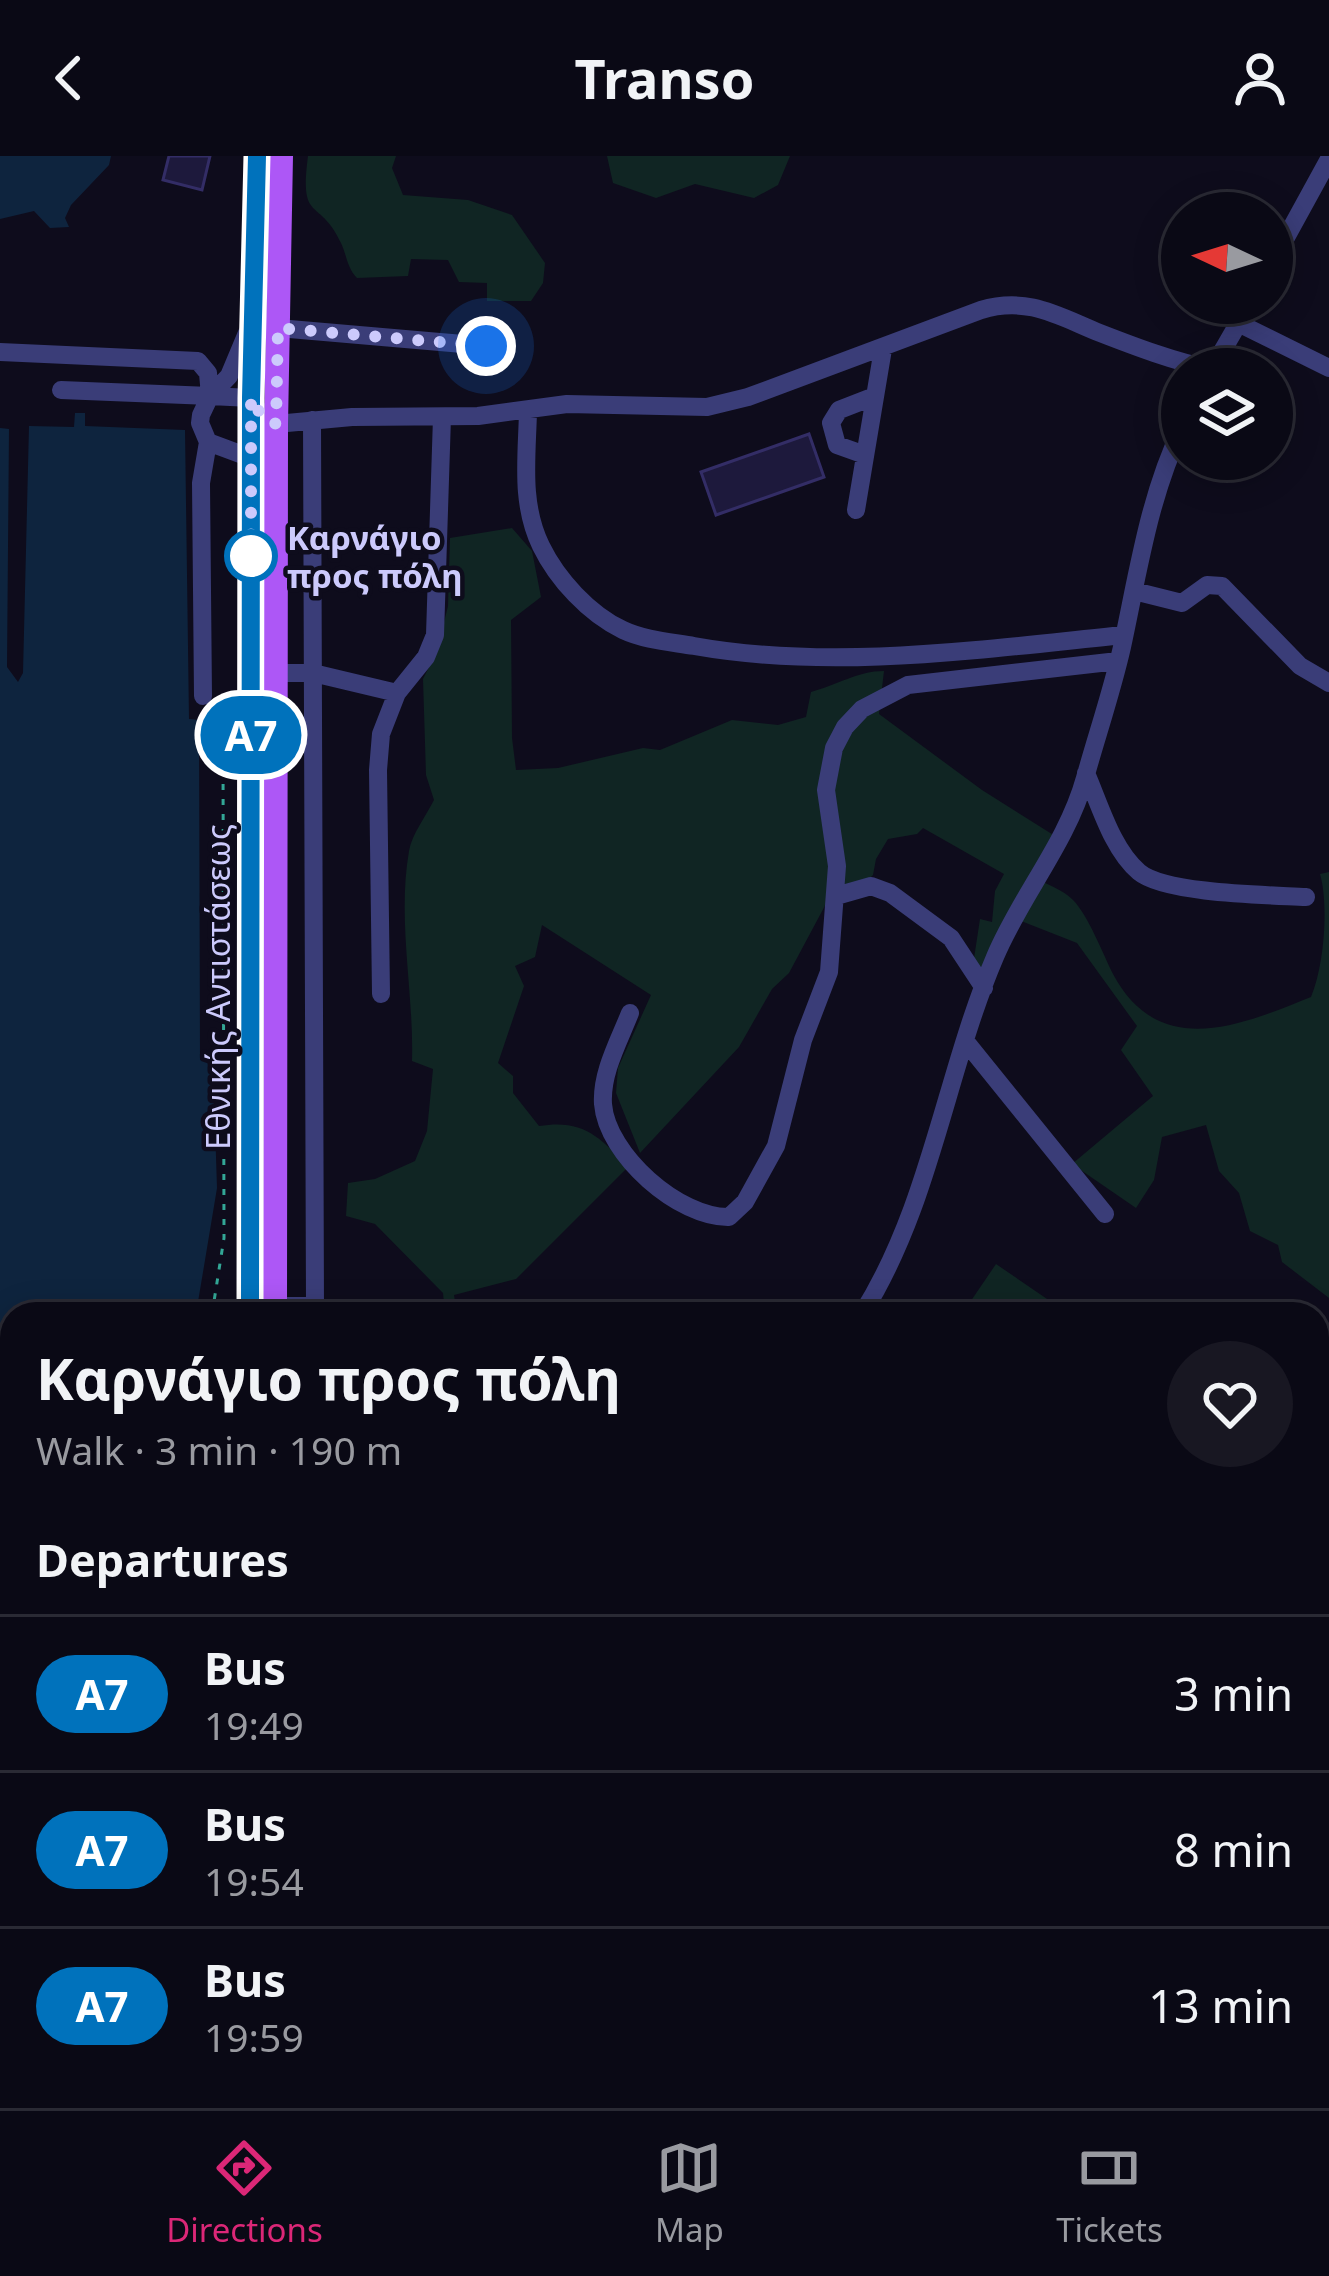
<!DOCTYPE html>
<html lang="en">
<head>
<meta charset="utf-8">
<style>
	body { margin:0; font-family:"Noto Sans",sans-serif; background:#181722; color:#f1f3f6; height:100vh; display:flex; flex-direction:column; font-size:45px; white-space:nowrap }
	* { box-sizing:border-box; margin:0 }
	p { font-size:39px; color:#999aa0 }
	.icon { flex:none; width:66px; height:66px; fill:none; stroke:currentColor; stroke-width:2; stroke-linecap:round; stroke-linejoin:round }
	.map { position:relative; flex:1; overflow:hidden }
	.sheet { position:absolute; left:0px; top:1146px; width:1329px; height:807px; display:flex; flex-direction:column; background:#0a0915; border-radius:36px 36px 0 0; box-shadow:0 6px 30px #0003,0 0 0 3px #2a2a34 }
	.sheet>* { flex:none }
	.badge { padding:0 24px; border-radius:39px; font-size:42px; line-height:78px }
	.needle { width:78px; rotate:274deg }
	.controls { position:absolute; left:1161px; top:36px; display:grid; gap:24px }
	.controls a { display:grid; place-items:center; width:132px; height:132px; border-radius:50%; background:#0a0915; box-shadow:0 6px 30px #0003,0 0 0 3px #2a2a34; font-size:60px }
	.you { position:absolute; width:60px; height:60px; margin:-30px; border:9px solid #fff; border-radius:50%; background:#1a73e8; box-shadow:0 0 0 18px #1a73e833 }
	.map>.badge { position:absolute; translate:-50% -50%; box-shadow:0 0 0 6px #fff }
	h2 { padding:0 36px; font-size:45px; line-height:108px }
	.round { display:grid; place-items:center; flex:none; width:126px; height:126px; border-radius:63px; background:#181722 }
	.headline { display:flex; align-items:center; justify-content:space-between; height:204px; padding:0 36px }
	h1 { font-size:57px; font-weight:700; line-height:90px }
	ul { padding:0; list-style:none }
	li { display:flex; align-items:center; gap:36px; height:156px; padding:0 36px; border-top:3px solid #2a2a34 }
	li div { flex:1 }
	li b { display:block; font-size:45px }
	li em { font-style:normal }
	li .badge { min-width:132px; font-weight:700; text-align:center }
	header { display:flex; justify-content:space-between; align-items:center; height:156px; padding:0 36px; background:#0a0915; font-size:54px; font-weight:700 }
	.dock { display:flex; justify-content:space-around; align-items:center; height:168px; border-top:3px solid #2a2a34; background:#0a0915; font-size:33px; color:#999aa0 }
	.dock a { display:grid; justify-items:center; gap:6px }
	.dock .selected { color:#db2777 }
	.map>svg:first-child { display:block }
</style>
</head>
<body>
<header><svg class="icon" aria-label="back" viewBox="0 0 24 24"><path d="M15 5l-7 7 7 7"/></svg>Transo<svg class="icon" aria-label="person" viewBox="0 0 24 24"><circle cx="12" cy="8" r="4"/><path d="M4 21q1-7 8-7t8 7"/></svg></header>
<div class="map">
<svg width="1329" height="1952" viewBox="0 0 1329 1952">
	<rect width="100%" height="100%" fill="#0e0c1c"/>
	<!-- green -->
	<path fill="#102523" d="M308,0H396L392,12L403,39L468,44L512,59L545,107L543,127L531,145H487V127L459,126L448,104L411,103L408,120L357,122C347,112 347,100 341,87C319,40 299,69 308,0Z
		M607,0H790L778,29L754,42L695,28L656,42L613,27Z
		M512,372L532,395L541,441L511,464L512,582L516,614L558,612L643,592L660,594L732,564L778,569L806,561L811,536C837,529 858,515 884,515L879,558L982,634L1055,680L1032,721C1044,727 1064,734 1073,744C1088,759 1103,798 1113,818C1159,904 1239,870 1311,841C1324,811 1329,749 1320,718L1329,716V1142L1282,1106L1278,1089L1250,1075L1239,1037L1219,1015L1206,969L1162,981L1154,1024L1136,1052L1072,1008L1153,940L1121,894L1137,870L1077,787L1011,761L981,820L973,809L980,763L992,766L995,735L1004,718L923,672L917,678L888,683L876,703L873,719L849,742L828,744L789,817L772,833L739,891L640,997L616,937L618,912L651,839L542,769L535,801L515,810L524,830L498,907L513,920V937L539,970C583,963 599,980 628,1011L516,1123L454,1139L457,1158H445L443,1137L375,1068L346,1060L348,1027L375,1023L415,1005L427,975L433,913L412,905C414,835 397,765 409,695C412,678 426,660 434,644L426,619L423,523L437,495L448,450L450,382Z
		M996,1108L1069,1158H962Z"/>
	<!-- water -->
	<path fill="#0e243e" d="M0,0H111L109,9L71,49L65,62L69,71L50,72L34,55L0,63Z
		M75,257H85V270L185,274L189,563L199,564L200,904L213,906L217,1032L196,1158H12V1534L0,1551V272L9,273L7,511L18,526L23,517L29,270L74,271Z"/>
	<!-- building -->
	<path fill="#1d193c" stroke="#332d66" stroke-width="3" d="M169,0H210L202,34L163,24Z
		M809,278L824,321L716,359L701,316Z"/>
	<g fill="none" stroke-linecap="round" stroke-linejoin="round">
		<!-- path -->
		<path stroke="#33a796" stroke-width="3" stroke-dasharray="6 9" stroke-linecap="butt" d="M212,1158L224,1082L223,592L217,554
			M11,1572L12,1571"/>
		<!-- minor -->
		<path stroke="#3a3d78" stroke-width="18" d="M1272,107L1329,3
			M1238,167L1329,212
			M278,172L486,190
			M0,196L198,205L208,217L210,240L251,242L261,259L276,268L352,261L478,260L567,248L707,251L748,241L981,154C1028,140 1058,160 1100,177C1136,191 1173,205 1211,213
			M1212,213L1250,147
			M61,234L210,240
			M528,255C527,301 520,347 541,390C557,423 589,458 623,474C644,484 671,486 694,490C834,515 983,493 1124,479
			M208,286L251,302
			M865,299L837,289L831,267L839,254L875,240
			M856,354L883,193
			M1134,435L1182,447L1207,429L1222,430L1300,510L1329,527
			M275,517H313L397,537
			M203,540L201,327L208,286L200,267L201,259L210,240L229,220L247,177
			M1086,617C1100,649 1112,693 1139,716C1165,738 1270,739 1306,741
			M836,740L871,730L890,737L951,782L984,832
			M381,838L378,614L381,578L397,537L426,501L435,479L442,261
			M630,857C619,885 601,917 603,948C607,999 679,1062 729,1061L745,1046L776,990L803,884L829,816L837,710L826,634L834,592L845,571L862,553L908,529L1118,505
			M966,886L1105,1058
			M275,1150H315L312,264
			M862,1158C931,1048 945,918 995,801C1021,739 1067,687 1085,622C1097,579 1112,535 1122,491C1138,417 1149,340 1182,272
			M1326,1621L1329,1623
			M0,1629L12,1610
			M1046,1941L1067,1945
			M466,1952L470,1941
			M709,1952L714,1941"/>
		<!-- major -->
		<path stroke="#ad57f6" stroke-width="24" d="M250,1158L251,242L257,0
			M275,1158L276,268L281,0
			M255,1941V1952
			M275,1941L276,1952"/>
	</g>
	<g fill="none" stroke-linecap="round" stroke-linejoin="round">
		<!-- line casing -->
		<g stroke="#fff" stroke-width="27">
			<path id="line" d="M250,1158L251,242L257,0"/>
		</g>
		<!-- line -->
		<use href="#line" stroke="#0072bc" stroke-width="18"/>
		<!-- walk -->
		<path stroke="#cccafc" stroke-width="12" stroke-dasharray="0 21.6" d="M251,400V242L261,259L276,268L278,172L486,190"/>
	</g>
	<!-- markers -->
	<circle fill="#fff" stroke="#0072bc" stroke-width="6" cx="251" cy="400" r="24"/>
	<g text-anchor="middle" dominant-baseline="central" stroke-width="9" stroke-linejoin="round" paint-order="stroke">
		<!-- stop labels -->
		<g font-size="33" font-weight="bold" fill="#cccafc" stroke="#0e0c1c" text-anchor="start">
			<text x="287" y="381">Καρνάγιο<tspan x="287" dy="38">προς πόλη</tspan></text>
		</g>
		<!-- street labels -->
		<g font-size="33" fill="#cccafc" stroke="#0e0c1c">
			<text transform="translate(217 831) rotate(-90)">Εθνικής Αντιστάσεως</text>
		</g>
	</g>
</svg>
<div class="controls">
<a><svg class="needle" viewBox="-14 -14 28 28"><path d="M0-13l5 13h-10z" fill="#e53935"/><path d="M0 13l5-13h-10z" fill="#999aa0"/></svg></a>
<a><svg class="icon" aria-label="layers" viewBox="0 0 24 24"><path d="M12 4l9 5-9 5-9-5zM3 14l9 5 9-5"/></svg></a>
</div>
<div class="you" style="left:486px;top:190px"></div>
<b class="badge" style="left:251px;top:579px;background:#0072bc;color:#fff">A7</b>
<section class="sheet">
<div class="headline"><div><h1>Καρνάγιο προς πόλη</h1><p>Walk · 3 min · 190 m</p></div><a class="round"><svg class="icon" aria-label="heart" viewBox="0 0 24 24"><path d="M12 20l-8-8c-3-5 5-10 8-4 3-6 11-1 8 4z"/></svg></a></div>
<h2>Departures</h2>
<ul>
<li><span class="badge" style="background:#0072bc;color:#fff">A7</span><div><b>Bus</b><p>19:49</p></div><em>3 min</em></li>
<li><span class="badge" style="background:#0072bc;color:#fff">A7</span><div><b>Bus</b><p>19:54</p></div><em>8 min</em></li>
<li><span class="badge" style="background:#0072bc;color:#fff">A7</span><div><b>Bus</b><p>19:59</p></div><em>13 min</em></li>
</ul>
</section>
</div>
<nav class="dock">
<a class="selected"><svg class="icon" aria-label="directions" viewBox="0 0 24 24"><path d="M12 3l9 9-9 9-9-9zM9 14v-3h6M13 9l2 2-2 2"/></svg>Directions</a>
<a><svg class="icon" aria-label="map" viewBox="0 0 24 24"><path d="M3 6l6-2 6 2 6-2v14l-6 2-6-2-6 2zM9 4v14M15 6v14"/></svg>Map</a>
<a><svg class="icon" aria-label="tickets" viewBox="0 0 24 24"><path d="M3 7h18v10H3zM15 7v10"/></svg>Tickets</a>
</nav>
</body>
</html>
